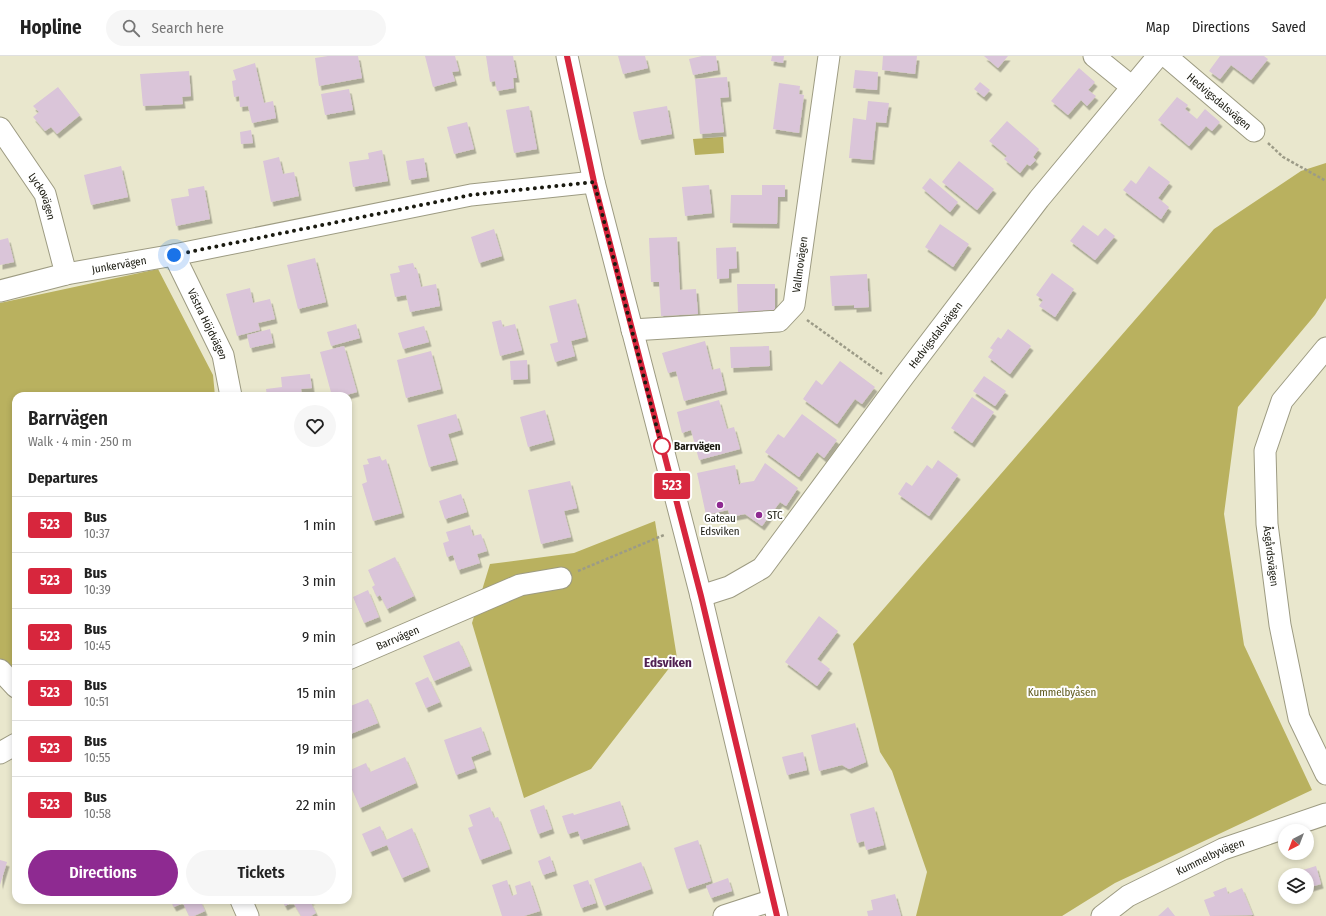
<!DOCTYPE html>
<html lang="en">
<head>
<meta charset="utf-8">
<style>
	body { margin:0; font-family:"Fira Sans Condensed",sans-serif; background:#f6f6f6; color:#222; height:100vh; display:flex; flex-direction:column; font-size:15px; white-space:nowrap }
	* { box-sizing:border-box; margin:0 }
	p { font-size:13px; color:#767676 }
	.icon { flex:none; width:22px; height:22px; fill:none; stroke:currentColor; stroke-width:2; stroke-linecap:round; stroke-linejoin:round }
	.map { position:relative; flex:1; overflow:hidden }
	.sheet { position:absolute; left:12px; top:336px; width:340px; height:512px; display:flex; flex-direction:column; background:#fff; border-radius:12px; box-shadow:0 2px 6px #0003 }
	.sheet>* { flex:none }
	.badge { padding:0 8px; border-radius:3px; font-size:14px; line-height:26px }
	.needle { width:26px; rotate:222deg }
	.tools { position:absolute; left:1278px; top:768px; display:grid; gap:8px }
	.tools a { display:grid; place-items:center; width:36px; height:36px; border-radius:50%; background:#fff; box-shadow:0 2px 6px #0003; font-size:20px }
	.you { position:absolute; width:20px; height:20px; margin:-10px; border:3px solid #fff; border-radius:50%; background:#1a73e8; box-shadow:0 0 0 6px #1a73e833 }
	.map>.badge { position:absolute; translate:-50% -50%; box-shadow:0 0 0 2px #fff }
	h2 { padding:0 16px; font-size:15px; line-height:36px }
	.round { display:grid; place-items:center; flex:none; width:42px; height:42px; border-radius:21px; background:#f6f6f6 }
	.summary { display:flex; align-items:center; justify-content:space-between; height:68px; padding:0 16px }
	h1 { font-size:19px; font-weight:600; line-height:30px }
	.cta { display:flex; gap:8px; margin-top:auto; padding:8px 16px }
	.cta a { flex:1; height:46px; border-radius:24px; background:#8e2a91; color:#fff; font-size:16px; font-weight:600; line-height:46px; text-align:center }
	.cta a+a { background:#f6f6f6; color:#222 }
	ul { padding:0; list-style:none }
	li { display:flex; align-items:center; gap:12px; height:56px; padding:0 16px; border-top:1px solid #e0e0e0 }
	li div { flex:1 }
	li b { display:block; font-size:15px }
	li em { font-style:normal }
	li .badge { min-width:44px; font-weight:700; text-align:center }
	header { display:flex; align-items:center; gap:24px; box-sizing:border-box; height:56px; padding:0 20px; background:#fff; border-bottom:1px solid #e0e0e0 }
	header strong { font-size:19px }
	nav { display:flex; gap:22px; margin-inline-start:auto; font-size:14px }
	.search { width:280px; height:36px; background:#f6f6f6; display:flex; align-items:center; gap:10px; box-sizing:border-box; padding:0 14px; border-radius:22px; color:#767676; font-size:15px }
	.map>svg:first-child { display:block }
</style>
</head>
<body>
<header>
<strong>Hopline</strong>
<div class="search"><svg class="icon" aria-label="search" viewBox="0 0 24 24"><circle cx="10" cy="10" r="6"/><path d="M15 15l6 6"/></svg>Search here</div>
<nav><a>Map</a><a>Directions</a><a>Saved</a></nav>
</header>
<div class="map">
<svg width="1326" height="860" viewBox="0 0 1326 860">
	<defs>
		<filter id="shadow"><feDropShadow dx="2.5" dy="4.5" stdDeviation="0" flood-color="#0004"/></filter>
	</defs>
	<rect width="100%" height="100%" fill="#e9e7cd"/>
	<!-- forest -->
	<path fill="#b9b15f" d="M1326,107V242L1315,259L1238,351L1224,458L1244,589L1312,734L1115,827L1062,860H916L927,816L892,715L880,696L853,588L1214,173L1301,115Z
		M158,213L213,319L215,340H16V619L0,604V247Z
		M655,465L677,602L591,713L524,742L472,567L490,508L574,497Z"/>
	<!-- water -->
	<path fill="#b8b05e" d="M723,81L724,97L695,99L693,83Z"/>
	<!-- building -->
	<path fill="#dac5d9" filter="url(#shadow)" d="M328,0H358L362,22L319,30L315,2Z
		M425,0H455L459,15L452,16L455,25L433,31Z
		M486,0H513L517,22H513L514,32L497,35L495,25L490,26Z
		M618,0H645L648,12L623,18Z
		M702,0H716L718,14L693,19L689,3Z
		M772,0H784L783,7L771,5Z
		M883,0H917L915,18L882,14Z
		M984,0H1008L998,12Z
		M1220,0H1264L1268,3L1251,24L1231,9L1220,23L1209,15Z
		M255,7L264,47L273,45L276,62L252,67L248,50L240,51L239,40L234,41L232,25L236,24L233,14Z
		M1079,12L1095,26L1088,34L1096,40L1087,50L1081,44L1068,59L1051,45Z
		M855,14L878,16L877,34L853,32Z
		M189,15L191,40L182,41L183,48L143,50L140,18Z
		M727,21L729,41L720,42L724,76L700,78L695,23Z
		M980,26L990,34L984,41L974,33Z
		M779,27L800,30L799,38L804,39L799,77L773,73Z
		M58,31L80,59L57,78L51,71L45,75L33,61L39,56L33,50Z
		M349,33L353,54L325,59L321,38Z
		M1177,41L1188,49L1185,53L1197,63L1205,53L1220,66L1212,75L1206,70L1189,90L1158,64Z
		M868,45L889,47L886,67L876,66L872,104L849,102L853,62L866,64Z
		M529,50L537,93L514,97L506,54Z
		M667,50L672,78L639,84L633,56Z
		M1007,65L1039,93L1033,101L1036,104L1030,110L1027,108L1020,117L1004,103L1007,100L989,85Z
		M467,66L474,93L454,98L447,71Z
		M251,74L253,87L241,88L240,76Z
		M382,94L388,125L353,131L349,106L369,103L368,97Z
		M279,101L283,118L294,116L299,140L271,146L263,105Z
		M424,102L427,121L409,124L406,105Z
		M959,105L994,133L977,154L942,126Z
		M121,110L128,141L91,149L84,119Z
		M1149,110L1170,126L1158,142L1169,151L1161,163L1123,134L1131,124L1136,128Z
		M930,122L958,146L950,156L922,132Z
		M709,129L712,157L685,160L682,131Z
		M762,129H785V141H778L777,168L730,167L731,139H762Z
		M204,130L210,163L176,170L171,143L189,140L188,133Z
		M940,168L969,188L953,211L925,191Z
		M1083,169L1098,180L1105,172L1115,180L1095,204L1070,185Z
		M494,173L502,200L479,207L471,181Z
		M677,181L680,234L696,233L698,258L661,260L659,226H651L649,182Z
		M8,182L14,206L0,209V184Z
		M736,191L737,212L729,213V222L717,223L716,192Z
		M315,202L326,246L298,253L287,209Z
		M413,207L415,213H417L421,231L436,228L440,250L410,256L406,239L395,241L390,218L400,216L398,210Z
		M1052,217L1074,233L1055,261L1039,250L1043,244L1036,239Z
		M867,218L869,251L854,252V249L832,250L830,220Z
		M737,228H775V255L738,256Z
		M250,232L253,247L270,243L275,263L258,267L260,274L237,280L226,238Z
		M576,243L586,281L571,285L575,300L555,306L550,288L558,286L549,250Z
		M501,264L503,271L515,268L522,294L500,300L492,266Z
		M356,268L360,282L331,290L327,276Z
		M424,270L429,286L403,293L398,277Z
		M270,273L273,287L250,292L247,279Z
		M1008,273L1031,290L1010,318L988,301L993,294L990,292L998,281L1001,283Z
		M705,285L712,314L720,312L725,334L684,345L676,315L668,317L662,297Z
		M344,290L357,336L343,340H332L320,296Z
		M769,290L770,310L731,312L730,291Z
		M431,295L441,333L406,342L397,304Z
		M527,304L528,323L511,324L510,305Z
		M840,305L875,331L862,348L855,343L837,368L803,343L816,324L822,329Z
		M310,318L312,332L301,333L302,340H267L266,333L282,331L281,321Z
		M984,320L1006,335L995,350L973,335Z
		M972,341L994,356L972,387L951,372Z
		M719,344L727,373L734,371L740,393L699,404L691,374L682,377L677,356Z
		M545,354L553,384L528,391L520,361Z
		M456,358L461,374L448,378L456,404L429,411L417,369Z
		M802,358L837,384L824,402L817,396L799,421L765,396L778,378L784,382Z
		M380,400L382,405L386,403L402,457L373,465L362,428L367,426L363,409L369,408L367,403Z
		M938,404L958,419L929,460L898,438L906,426L912,430L927,409L932,413Z
		M765,407L798,432L786,450L780,446L762,470L745,458L730,461L728,454L706,459L697,417L735,409L739,429L741,427L754,425Z
		M570,425L577,452L564,455L571,481L541,488L528,434Z
		M461,438L467,456L445,463L439,445Z
		M470,469L473,480L481,478L487,495L477,498L480,507L458,514L453,499L447,501L443,487L449,485L446,476Z
		M395,501L414,540L387,553L380,539L377,541L372,531L375,529L368,514Z
		M368,534L379,561L364,567L353,541Z
		M819,560L838,575L817,603L830,613L817,630L785,606Z
		M459,585L470,610L434,625L423,600Z
		M428,621L440,646L426,652L415,627Z
		M368,643L378,667L348,679V651Z
		M855,667L866,706L849,713L842,709L819,715L811,679Z
		M481,671L489,694L471,701L475,712L456,719L444,684Z
		M803,696L807,714L787,719L782,701Z
		M405,701L416,727L360,752L348,724V715L366,707L370,716Z
		M620,745L628,769L581,784L578,775L568,778L562,760L573,757L574,759Z
		M544,749L552,773L538,778L530,754Z
		M490,751L494,762L498,761L510,793L480,804L468,772L473,770L469,759Z
		M874,751L884,789L866,794L864,785L857,787L850,758Z
		M380,770L386,784L412,772L428,811L402,822L387,789L370,796L362,778Z
		M698,784L711,825L687,833L674,792Z
		M550,800L555,815L543,819L538,805Z
		M0,804L7,806L0,829Z
		M641,806L651,833L604,850L594,823Z
		M1316,810L1321,828L1307,832V819H1294L1293,817Z
		M728,822L732,835L711,842L706,830Z
		M507,824L512,840L517,838L515,830L530,825L540,855L524,860H502L492,829Z
		M588,824L596,847L581,852L573,829Z
		M1226,831L1228,838L1242,832L1253,859L1210,860L1204,844L1215,840L1213,836Z
		M895,838L901,860H868L867,855L873,854L871,844Z
		M170,844H200L205,855L194,860H189L183,847L174,851Z
		M282,844H313L310,845L316,857L311,860H301L293,846L285,850Z
		M1168,851L1175,860H1158Z"/>
	<g fill="none" stroke-linecap="round" stroke-linejoin="round">
		<!-- minor casing -->
		<g stroke="#9d9b82" stroke-width="23">
			<g id="minor">
				<path d="M567,0L594,126L701,540L777,860"/>
				<path d="M1094,0L1132,31"/>
				<path id="s1" d="M1166,0L1254,75"/>
				<path id="s2" d="M0,72L45,138L66,218"/>
				<path id="s3" d="M174,199L223,299L231,340"/>
				<path id="s4" d="M0,235L66,218L174,199L471,139L594,126"/>
				<path id="s5" d="M632,274L779,265L794,249L829,0"/>
				<path id="s6" d="M1326,292L1282,345L1265,395L1267,468L1280,569L1299,662L1326,718"/>
				<path id="s7" d="M701,540L729,531L762,512L904,320L1039,143L1158,0"/>
				<path id="s8" d="M348,603L520,529L561,522"/>
				<path d="M0,614L16,631"/>
				<path d="M0,697L16,688"/>
				<path d="M241,844L248,860"/>
				<path d="M724,860L773,844"/>
				<path id="s9" d="M1102,860L1128,840L1223,793L1326,758"/>
			</g>
		</g>
		<!-- path -->
		<path stroke="#9c9b87" stroke-width="2.5" stroke-dasharray="3 2" stroke-linecap="butt" d="M1268,87L1283,101L1326,125
			M807,264L882,318
			M578,515L664,479"/>
		<!-- minor -->
		<use href="#minor" stroke="#fff" stroke-width="21"/>
	</g>
	<g fill="none" stroke-linecap="round" stroke-linejoin="round">
		<!-- line casing -->
		<g stroke="#fff" stroke-width="9">
			<path id="line" d="M567,0L594,126L701,540L777,860"/>
		</g>
		<!-- line -->
		<use href="#line" stroke="#d7263d" stroke-width="6"/>
		<!-- walk -->
		<path stroke="#1a1a10" stroke-width="4" stroke-dasharray="0 7.2" d="M174,199L471,139L594,126L662,392V390"/>
	</g>
	<!-- markers -->
	<circle fill="#fff" stroke="#d7263d" stroke-width="2" cx="662" cy="390" r="8"/>
	<g fill="#8e2a91" stroke="#fff" stroke-width="1.5">
		<circle cx="720" cy="449" r="4"/>
		<circle cx="759" cy="459" r="4"/>
	</g>
	<g text-anchor="middle" dominant-baseline="central" stroke-width="4" stroke-linejoin="round" paint-order="stroke">
		<!-- street labels -->
		<g font-size="11" fill="#1a1a10" stroke="#fff">
			<text stroke="none"><textPath href="#s1" startOffset="70">Hedvigsdalsvägen</textPath></text>
			<text stroke="none"><textPath href="#s2" startOffset="81">Lyckovägen</textPath></text>
			<text stroke="none"><textPath href="#s4" startOffset="122">Junkervägen</textPath></text>
			<text stroke="none"><textPath href="#s5" startOffset="210">Vallmovägen</textPath></text>
			<text stroke="none"><textPath href="#s3" startOffset="77">Västra Höjdvägen</textPath></text>
			<text stroke="none"><textPath href="#s7" startOffset="358">Hedvigsdalsvägen</textPath></text>
			<text stroke="none"><textPath href="#s6" startOffset="227">Åsgårdsvägen</textPath></text>
			<text stroke="none"><textPath href="#s8" startOffset="54">Barrvägen</textPath></text>
			<text stroke="none"><textPath href="#s9" startOffset="124">Kummelbyvägen</textPath></text>
		</g>
		<!-- stop labels -->
		<g font-size="11" font-weight="bold" fill="#1a1a10" stroke="#fff" text-anchor="start">
			<text x="674" y="390">Barrvägen</text>
		</g>
		<!-- poi labels -->
		<g font-size="11" fill="#1a1a10" stroke="#fff" text-anchor="start">
			<text x="767" y="459">STC</text>
			<text x="720" y="462" text-anchor="middle">Gateau<tspan x="720" dy="13">Edsviken</tspan></text>
		</g>
		<!-- park labels -->
		<g font-size="11" fill="#5e581b" stroke="#fff">
			<text x="1062" y="636">Kummelbyåsen</text>
		</g>
		<!-- quarter labels -->
		<g font-size="13" font-weight="bold" fill="#512152" stroke="#fff">
			<text x="668" y="606">Edsviken</text>
		</g>
	</g>
</svg>
<div class="tools">
<a><svg class="needle" viewBox="-14 -14 28 28"><path d="M0-13l5 13h-10z" fill="#e53935"/><path d="M0 13l5-13h-10z" fill="#767676"/></svg></a>
<a><svg class="icon" aria-label="layers" viewBox="0 0 24 24"><path d="M12 4l9 5-9 5-9-5zM3 14l9 5 9-5"/></svg></a>
</div>
<div class="you" style="left:174px;top:199px"></div>
<b class="badge" style="left:672px;top:430px;background:#d7263d;color:#fff">523</b>
<section class="sheet">
<div class="summary"><div><h1>Barrvägen</h1><p>Walk · 4 min · 250 m</p></div><a class="round"><svg class="icon" aria-label="heart" viewBox="0 0 24 24"><path d="M12 20l-8-8c-3-5 5-10 8-4 3-6 11-1 8 4z"/></svg></a></div>
<h2>Departures</h2>
<ul>
<li><span class="badge" style="background:#d7263d;color:#fff">523</span><div><b>Bus</b><p>10:37</p></div><em>1 min</em></li>
<li><span class="badge" style="background:#d7263d;color:#fff">523</span><div><b>Bus</b><p>10:39</p></div><em>3 min</em></li>
<li><span class="badge" style="background:#d7263d;color:#fff">523</span><div><b>Bus</b><p>10:45</p></div><em>9 min</em></li>
<li><span class="badge" style="background:#d7263d;color:#fff">523</span><div><b>Bus</b><p>10:51</p></div><em>15 min</em></li>
<li><span class="badge" style="background:#d7263d;color:#fff">523</span><div><b>Bus</b><p>10:55</p></div><em>19 min</em></li>
<li><span class="badge" style="background:#d7263d;color:#fff">523</span><div><b>Bus</b><p>10:58</p></div><em>22 min</em></li>
</ul>
<div class="cta"><a>Directions</a><a>Tickets</a></div>
</section>
</div>
</body>
</html>
